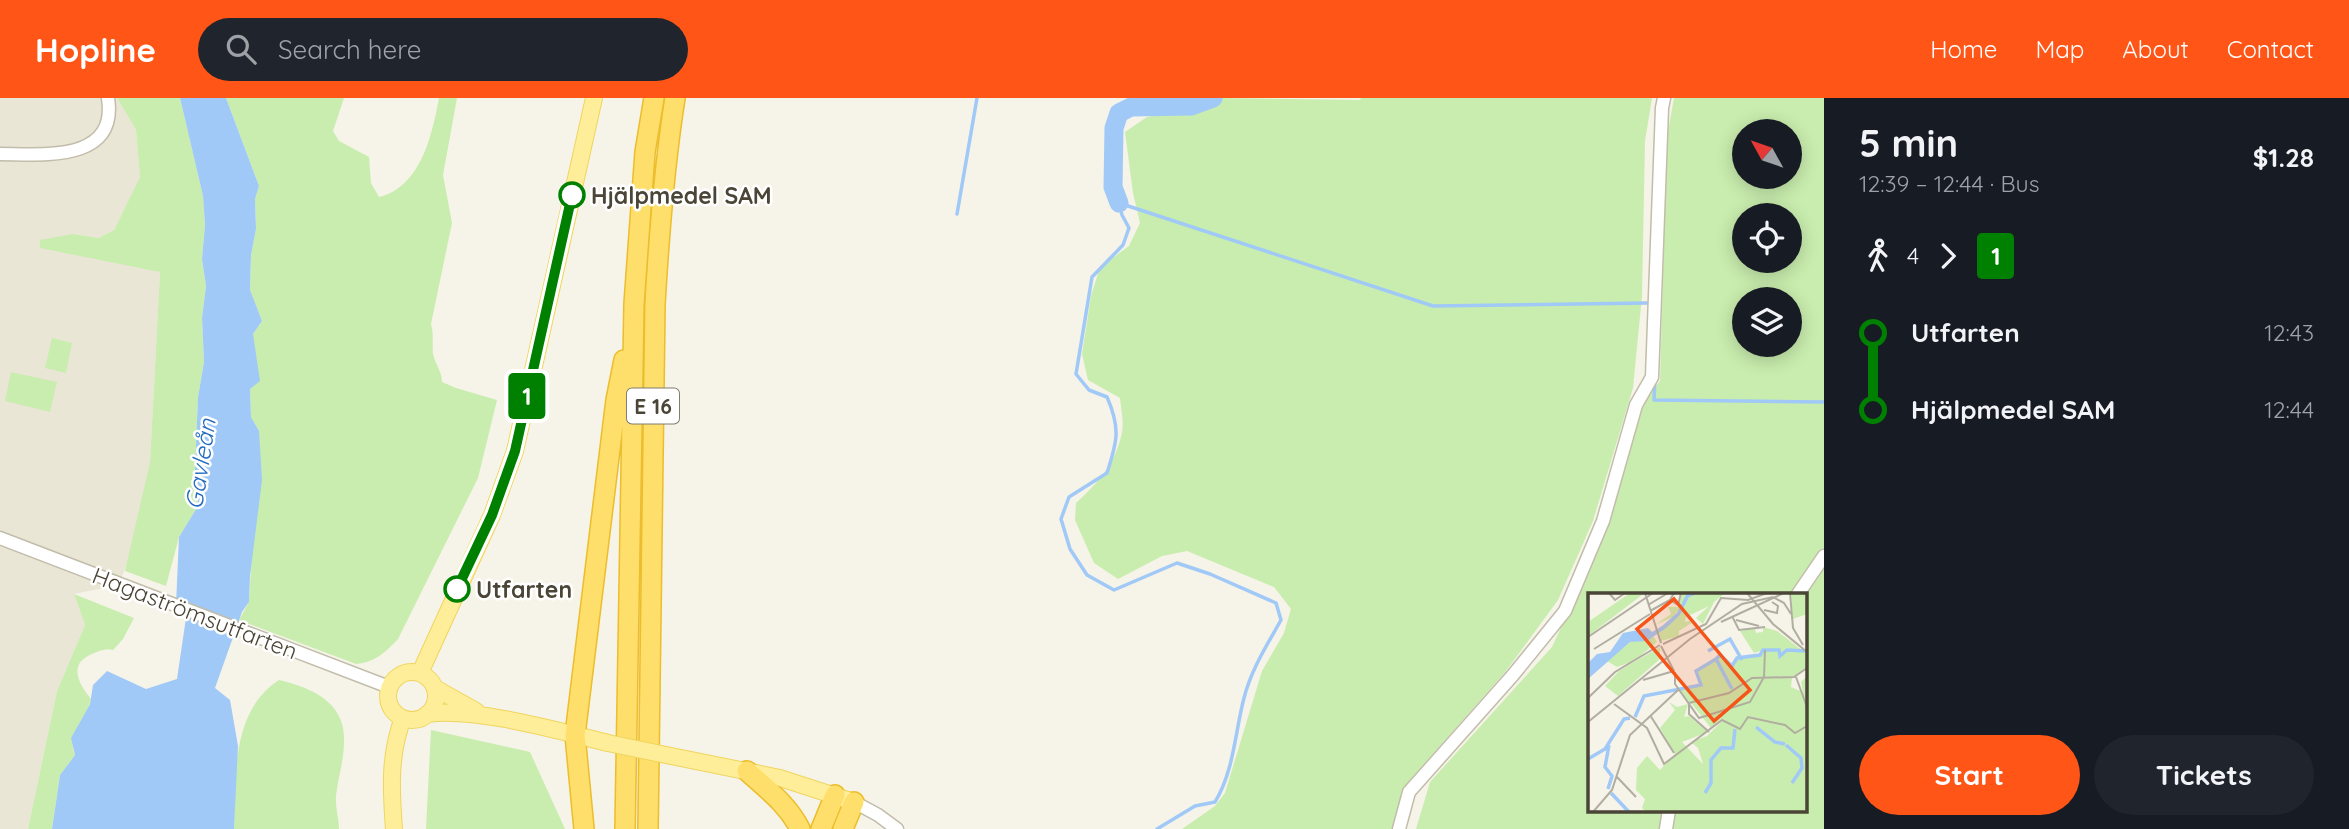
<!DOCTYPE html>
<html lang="en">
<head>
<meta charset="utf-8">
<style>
	body { margin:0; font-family:Quicksand,sans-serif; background:#20242c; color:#f1f3f6; height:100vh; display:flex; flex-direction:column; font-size:26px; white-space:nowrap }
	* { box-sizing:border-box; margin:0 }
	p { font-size:23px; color:#9ea1a6 }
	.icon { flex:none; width:38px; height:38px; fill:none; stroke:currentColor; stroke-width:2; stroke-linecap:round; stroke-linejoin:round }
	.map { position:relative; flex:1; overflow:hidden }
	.side { display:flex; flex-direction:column; background:#171b24; width:525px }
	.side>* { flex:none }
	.badge { padding:0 14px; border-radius:5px; font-size:24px; line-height:46px }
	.needle { width:46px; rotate:310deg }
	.buttons { position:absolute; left:1732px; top:21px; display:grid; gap:14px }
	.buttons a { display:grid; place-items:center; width:70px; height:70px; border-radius:50%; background:#171b24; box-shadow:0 4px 18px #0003; font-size:35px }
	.map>.badge { position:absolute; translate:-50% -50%; box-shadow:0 0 0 4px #fff }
	.legs { display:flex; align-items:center; gap:10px; height:77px; padding:0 35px; font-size:23px }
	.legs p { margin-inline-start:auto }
	.head { display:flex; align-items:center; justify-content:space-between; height:119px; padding:0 35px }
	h1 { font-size:38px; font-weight:700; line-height:52px }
	.cta { display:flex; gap:14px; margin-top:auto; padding:14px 35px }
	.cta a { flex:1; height:80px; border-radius:42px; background:#ff5517; color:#fff; font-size:28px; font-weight:700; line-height:80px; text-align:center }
	.cta a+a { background:#20242c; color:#f1f3f6 }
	ul { padding:0 35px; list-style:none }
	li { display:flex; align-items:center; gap:24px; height:77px; font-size:26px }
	li i { display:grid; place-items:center; width:10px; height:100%; margin:0 9px; background:currentColor }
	li i::after { content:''; width:18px; height:18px; margin:-9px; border:5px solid; border-radius:50%; background:#171b24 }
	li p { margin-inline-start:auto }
	li:first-child i { background:linear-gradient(#0000 50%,currentColor 0) }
	li:last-child i { background:linear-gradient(currentColor 50%,#0000 0) }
	header { display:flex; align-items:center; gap:42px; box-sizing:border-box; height:98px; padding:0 35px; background:#ff5517; color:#fff }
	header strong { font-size:33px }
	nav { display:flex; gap:38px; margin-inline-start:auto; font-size:24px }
	.search { width:490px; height:63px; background:#20242c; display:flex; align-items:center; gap:18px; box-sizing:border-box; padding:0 24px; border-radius:38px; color:#9ea1a6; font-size:26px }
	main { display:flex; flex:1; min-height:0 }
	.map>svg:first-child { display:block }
</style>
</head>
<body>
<header>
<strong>Hopline</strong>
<div class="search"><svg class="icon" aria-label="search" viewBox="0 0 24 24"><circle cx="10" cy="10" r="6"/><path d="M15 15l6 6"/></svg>Search here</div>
<nav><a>Home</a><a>Map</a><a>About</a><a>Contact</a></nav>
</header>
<main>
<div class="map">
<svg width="1824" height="731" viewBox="0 0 1824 731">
	<rect width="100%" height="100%" fill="#f6f3e9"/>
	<!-- residential -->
	<path fill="#eae6d6" d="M0,0H117L136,32L140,79L114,132L99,140L73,136L160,174L150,364L129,462L118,487L74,496L85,527L57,593L28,731H0Z"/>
	<!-- green -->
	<path fill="#c9edae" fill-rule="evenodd" d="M117,0H180L203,98L205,127L202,161L206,188L202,220L204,264L198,299L195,372L198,408L179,439L166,488L125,473L150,364L160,174L40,150V142L73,136L99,140L114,132L140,79L136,32Z
		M226,0H344L333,33L339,43L369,59L371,85L379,99C421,89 432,37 439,0H457L443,77L452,125L431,226C434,236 432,246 433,256C435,266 442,273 442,284L456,290L497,302L478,380L398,541C385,555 375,564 356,566L239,522L249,504L259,333L251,319L250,291L253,236L262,223L250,193L251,157L256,131L255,101L259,88Z
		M1220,0L1360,2L1361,0H1652L1645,43L1642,198L1633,290L1593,423L1558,502L1506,573L1409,683L1392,731H1182L1215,708L1225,695L1262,573L1284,535L1291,511L1274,489L1187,453L1162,458L1118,481L1094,465L1075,422L1076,405C1098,385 1116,365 1122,334C1124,324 1121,311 1120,300L1088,282L1082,256L1091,198L1100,169L1129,148L1140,125L1133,95L1125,34L1147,19L1186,12Z
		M1674,0H1824V731H1416L1430,684L1552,549L1569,512L1642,306L1660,283L1667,39ZM1745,33H1790V79H1745ZM1745,117H1790V163H1745ZM1745,201H1790V247H1745ZM1590,496H1805V712H1590Z
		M52,240L72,245L66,275L45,270Z
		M11,274L57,284L50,314L5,303Z
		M74,496L134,520L123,541L113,552C105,550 99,553 92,556C68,566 78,585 91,601C86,621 66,635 75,657L60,677L52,731H28L57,593L85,527Z
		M279,582C313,590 346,605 344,644C344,662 338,680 336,698C335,709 339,720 339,731H234C236,680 230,614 279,582Z
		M431,632L530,654L565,731H426Z"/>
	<!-- water -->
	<path fill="#a0c9f7" d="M180,0H226L259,88L255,101L256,131L251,157L250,192L262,223L253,236L260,283L250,291L251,319L259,333L262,382L250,478L249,504L242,514L215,590L230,602L238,648L234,731H52L60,677L75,657L71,640L90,606L93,587L107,573L146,591L177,581L187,513L176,507L179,439L198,408L195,372L198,299L204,264L202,220L206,188L202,161L205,127L203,98Z"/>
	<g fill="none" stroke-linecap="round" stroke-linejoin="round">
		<!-- stream -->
		<path stroke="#a0c9f7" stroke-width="3.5" d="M957,116L977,0
			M1655,281L1654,302L1824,304
			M1157,731L1195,708L1215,704C1234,673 1235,634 1244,600C1251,572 1267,547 1281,522L1276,505L1210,476L1177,465L1114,492L1087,477L1070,451L1061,421L1069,399L1107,375C1117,344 1121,331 1107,299L1089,292L1076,276L1092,179L1123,147L1129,130L1122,117L1119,105L1433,208L1647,205"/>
		<!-- river -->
		<path stroke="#a0c9f7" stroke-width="19" d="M1119,105L1113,89L1114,30L1119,15L1131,9L1191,8L1213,0"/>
		<!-- minor casing -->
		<g stroke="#c2bdaa" stroke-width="15">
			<path id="minor" d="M0,56C42,56 118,65 108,0
				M0,440L389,589
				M1798,496L1824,458
				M854,704L878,717L897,731
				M1399,731L1409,694L1513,577L1565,513L1603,423L1636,307L1652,279L1662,10L1664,0
				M1666,731L1669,712"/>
		</g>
		<!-- major casing -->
		<g stroke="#efd55e" stroke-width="18">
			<path id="major" d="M388 598a24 24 0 1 1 48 0a24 24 0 1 1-48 0Z
				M420,575L492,417L515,353L594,0
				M435,590L476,613
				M427,616C475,609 559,633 608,645
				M671,658L780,680L854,704
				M394,731C391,692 389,657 403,620"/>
		</g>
		<!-- highway casing -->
		<g stroke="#ecbd2c" stroke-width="22">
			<path id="highway" d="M747,673C767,691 788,707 800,731
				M584,731L575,637L616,302L624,262
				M625,731L634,206L645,54L654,0
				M648,731L655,206C659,137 664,69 675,0
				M821,731L835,697
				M843,731L854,704"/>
		</g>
		<!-- minor -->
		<use href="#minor" stroke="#fff" stroke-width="12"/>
		<!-- major -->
		<use href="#major" stroke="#fe9" stroke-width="16"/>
		<!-- highway -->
		<use href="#highway" stroke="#ffdf6b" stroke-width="19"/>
		<!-- major-bridge casing -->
		<g stroke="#efd55e" stroke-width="18" stroke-linecap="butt">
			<path id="major-bridge" d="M608,645L671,658"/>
		</g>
		<!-- major-bridge -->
		<use href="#major-bridge" stroke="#fe9" stroke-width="16"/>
	</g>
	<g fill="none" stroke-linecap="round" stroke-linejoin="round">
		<!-- line-1 casing -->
		<g stroke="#fff" stroke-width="16">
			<path id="line-1" d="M457,491L492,417L515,353L572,97"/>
		</g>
		<!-- line-1 -->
		<use href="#line-1" stroke="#008000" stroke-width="10"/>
	</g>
	<!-- markers -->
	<g fill="#fff" stroke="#008000" stroke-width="3.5">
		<circle cx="572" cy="97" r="12"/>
		<circle cx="457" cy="491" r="12"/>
	</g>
	<g text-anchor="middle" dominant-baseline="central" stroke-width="5" stroke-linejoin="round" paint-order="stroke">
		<!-- shield labels -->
		<rect fill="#fff" stroke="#807d72" stroke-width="2" x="627" y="290.5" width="52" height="35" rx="5"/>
		<g font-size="21" font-weight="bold" fill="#4a4536">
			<text x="653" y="308">E 16</text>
		</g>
		<!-- stop labels -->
		<g font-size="23" font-weight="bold" fill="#4a4536" stroke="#fff" text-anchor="start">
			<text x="591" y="97">Hjälpmedel SAM</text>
			<text x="476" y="491">Utfarten</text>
		</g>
		<!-- street labels -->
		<g font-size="23" fill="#4a4536" stroke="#fff">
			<text transform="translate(195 515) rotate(21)">Hagaströmsutfarten</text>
		</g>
		<!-- water labels -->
		<g font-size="24" font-style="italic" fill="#246cc2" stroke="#fff">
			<text transform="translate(200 366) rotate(-81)">Gavleån</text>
		</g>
	</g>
	<!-- overview -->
	<g transform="translate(1588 495)">
		<rect width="219" height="219" fill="#f6f3e9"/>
		<path d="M42,0L54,2L0,43V29ZM94,0L136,1L126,9L115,31L108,25L121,13L98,24L97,29L106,27L110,32L105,29L91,38V43L73,48L71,39L92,22L101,4L85,24L67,32L83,21L80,14H90ZM203,0H219V21L205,26ZM175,34L189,38L219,61V74L204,85L203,94L215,99L213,89L219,83V219H58L54,215L57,206L48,197L49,175L59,163L72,177L87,161L72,135L87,117L81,109L89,114L100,111L96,124L101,123L120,139L94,149L115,171L110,155L103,149L119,143L135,127L140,129L133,126L123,135L103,110L126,105L101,110L91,95L114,92L110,77L131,63L143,74L149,66L173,62L175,57L166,60L152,38L167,35L168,40L175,39ZM66,44L69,49L46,68L29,74L19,68L42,49ZM72,54V66L30,103L17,93L31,78Z" fill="#c9edae"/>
		<path d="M99,0H112L101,4L92,22L78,35L59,48L42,49L0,86V70L9,61L22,59L35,40L60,35L64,39L74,33L89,20Z" fill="#a0c9f7"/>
		<path fill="none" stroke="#a0c9f7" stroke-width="3.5" d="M120,58L142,46L154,67M128,66L132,62L144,73L149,65L172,62L175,57H191L192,63L199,57L218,58M47,124L56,103L113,92L108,78L128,66L144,96M168,134L187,149L197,151M198,152L213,165L214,175L204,190M0,166L17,156L36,126L42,125M20,196L24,183L17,174L21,152M23,200L41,219M117,200L123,190V167L133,155H145L147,136"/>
		<path fill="none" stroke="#b1ada1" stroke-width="2" d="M21,0L27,7L37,0M57,0L73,50M159,0L185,31L219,59M202,0L205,35L215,52M82,7L90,12L93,0M60,12L80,0M176,17L189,20L190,13L184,9M62,18L82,7L86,0M144,23L151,37L177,34M148,27L171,33M133,29L196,0M0,44L65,0M75,51L118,31L133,5L160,7L179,0M73,53L86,78M6,56L62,21M87,79V91L111,125L162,109L176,84L177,57M208,84L219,114M55,87L86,78M0,105L27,79L72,52M101,110L141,100L164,85L206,84L219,75M26,111L59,135L76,171L134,127L152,136L160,124L197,132L207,140L219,133M101,111V121L121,139M62,122L86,160M0,129L102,46L154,11L185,4L196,10L203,21M29,184L48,204M5,219L24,197L42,142L90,97"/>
		<path fill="#f65419" fill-opacity="0.15" stroke="#f65419" stroke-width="3.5" d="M86,6L162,97L126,128L49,36Z"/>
		<rect width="219" height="219" fill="none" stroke="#4a4536" stroke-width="3.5"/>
	</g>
</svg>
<div class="buttons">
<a><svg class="needle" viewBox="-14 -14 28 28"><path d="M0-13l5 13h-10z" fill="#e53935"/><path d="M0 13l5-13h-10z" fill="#9ea1a6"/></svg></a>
<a><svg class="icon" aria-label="locate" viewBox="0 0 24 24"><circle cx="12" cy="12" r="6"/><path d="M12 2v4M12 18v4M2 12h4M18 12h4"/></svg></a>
<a><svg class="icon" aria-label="layers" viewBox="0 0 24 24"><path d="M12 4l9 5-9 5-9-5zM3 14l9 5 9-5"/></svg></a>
</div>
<b class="badge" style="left:527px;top:298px;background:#008000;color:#fff">1</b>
</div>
<section class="side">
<div class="head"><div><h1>5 min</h1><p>12:39 – 12:44 · Bus</p></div><b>$1.28</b></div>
<div class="legs"><svg class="icon" aria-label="walk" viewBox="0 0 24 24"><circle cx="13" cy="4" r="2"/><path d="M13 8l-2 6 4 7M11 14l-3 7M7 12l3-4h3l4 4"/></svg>4<svg class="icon" aria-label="forward" viewBox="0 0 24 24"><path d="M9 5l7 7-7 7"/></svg><b class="badge" style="background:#008000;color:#fff">1</b></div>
<ul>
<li><i style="color:#008000"></i><b>Utfarten</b><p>12:43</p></li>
<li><i style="color:#008000"></i><b>Hjälpmedel SAM</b><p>12:44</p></li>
</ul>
<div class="cta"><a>Start</a><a>Tickets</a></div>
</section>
</main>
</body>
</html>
